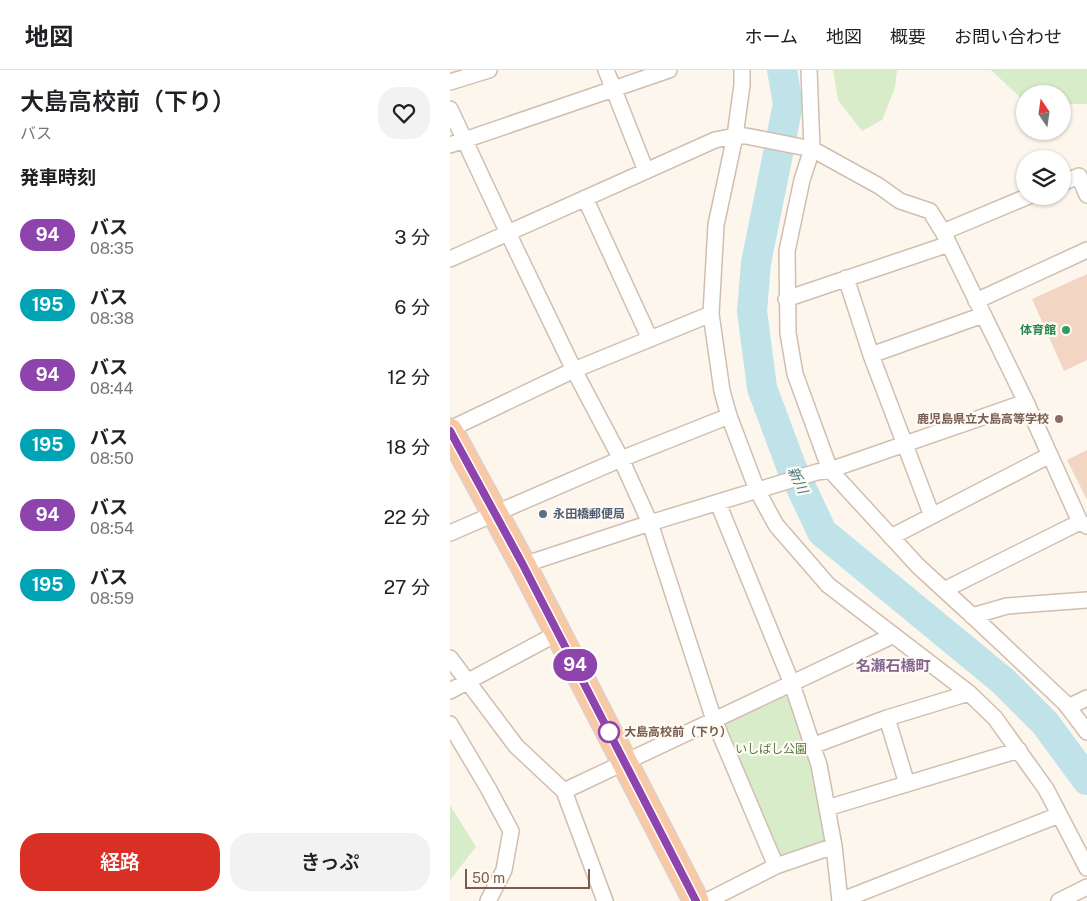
<!DOCTYPE html>
<html lang="ja">
<head>
<meta charset="utf-8">
<style>
	body { margin:0; font-family:"Public Sans","Noto Sans JP",sans-serif; background:#f2f2f2; color:#202124; height:100vh; display:flex; flex-direction:column; font-size:19px; white-space:nowrap }
	* { box-sizing:border-box; margin:0 }
	p { font-size:16px; color:#757577 }
	.icon { flex:none; width:28px; height:28px; fill:none; stroke:currentColor; stroke-width:2; stroke-linecap:round; stroke-linejoin:round }
	.map { position:relative; flex:1; overflow:hidden }
	.drawer { display:flex; flex-direction:column; background:#fff; width:450px }
	.drawer>* { flex:none }
	.badge { padding:0 10px; border-radius:16px; font-size:18px; line-height:32px }
	.needle { width:32px; rotate:347deg }
	.controls { position:absolute; left:566px; top:15px; display:grid; gap:10px }
	.controls a { display:grid; place-items:center; width:55px; height:55px; border-radius:50%; background:#fff; box-shadow:0 1px 4px #0004; font-size:25px }
	.scale { position:absolute; left:15px; bottom:12px; width:125px; box-sizing:border-box; padding-left:5px; border:2px solid #7a5c4d; border-top:0; font-size:14px; line-height:18px; white-space:nowrap; color:#7a5c4d; -webkit-text-stroke:4px #fffaf3; paint-order:stroke }
	.map>.badge { position:absolute; translate:-50% -50%; box-shadow:0 0 0 2px #fff }
	h2 { padding:0 20px; font-size:19px; line-height:45px }
	.round { display:grid; place-items:center; flex:none; width:52px; height:52px; border-radius:20px; background:#f2f2f2 }
	.headline { display:flex; align-items:center; justify-content:space-between; height:85px; padding:0 20px }
	h1 { font-size:24px; font-weight:600; line-height:38px }
	.button { display:flex; gap:10px; margin-top:auto; padding:10px 20px }
	.button a { flex:1; height:58px; border-radius:20px; background:#d93025; color:#fff; font-size:20px; font-weight:600; line-height:58px; text-align:center }
	.button a+a { background:#f2f2f2; color:#202124 }
	ul { padding:0; list-style:none }
	li { display:flex; align-items:center; gap:15px; height:70px; padding:0 20px }
	li div { flex:1 }
	li b { display:block; font-size:19px }
	li em { font-style:normal }
	li .badge { min-width:55px; font-weight:700; text-align:center }
	header { display:flex; align-items:center; gap:30px; box-sizing:border-box; height:70px; padding:0 25px; background:#fff; border-bottom:1px solid #e0e0e0 }
	header strong { font-size:24px }
	nav { display:flex; gap:28px; margin-inline-start:auto; font-size:18px }
	main { display:flex; flex:1; min-height:0 }
	.map>svg:first-child { display:block }
</style>
</head>
<body>
<header>
<strong>地図</strong>
<nav><a>ホーム</a><a>地図</a><a>概要</a><a>お問い合わせ</a></nav>
</header>
<main>
<section class="drawer">
<div class="headline"><div><h1>大島高校前（下り）</h1><p>バス</p></div><a class="round"><svg class="icon" aria-label="heart" viewBox="0 0 24 24"><path d="M12 20l-8-8c-3-5 5-10 8-4 3-6 11-1 8 4z"/></svg></a></div>
<h2>発車時刻</h2>
<ul>
<li><span class="badge" style="background:#8e44ad;color:#fff">94</span><div><b>バス</b><p>08:35</p></div><em>3 分</em></li>
<li><span class="badge" style="background:#00a3b4;color:#fff">195</span><div><b>バス</b><p>08:38</p></div><em>6 分</em></li>
<li><span class="badge" style="background:#8e44ad;color:#fff">94</span><div><b>バス</b><p>08:44</p></div><em>12 分</em></li>
<li><span class="badge" style="background:#00a3b4;color:#fff">195</span><div><b>バス</b><p>08:50</p></div><em>18 分</em></li>
<li><span class="badge" style="background:#8e44ad;color:#fff">94</span><div><b>バス</b><p>08:54</p></div><em>22 分</em></li>
<li><span class="badge" style="background:#00a3b4;color:#fff">195</span><div><b>バス</b><p>08:59</p></div><em>27 分</em></li>
</ul>
<div class="button"><a>経路</a><a>きっぷ</a></div>
</section>
<div class="map">
<svg width="637" height="831" viewBox="0 0 637 831">
	<rect width="100%" height="100%" fill="#fdf6ec"/>
	<!-- green -->
	<path fill="#d8ecc9" d="M383,0H447L445,18L432,50L412,61L388,30Z
		M541,0H637V34H613L612,24H575V32Z
		M342,619L382,772L327,790L269,653Z
		M0,735L26,777L0,810Z"/>
	<g fill="none" stroke-linecap="round" stroke-linejoin="round">
		<!-- river -->
		<path stroke="#bfe3e8" stroke-width="30" d="M332,0L338,34L306,193L302,241L312,318L341,396L372,462L553,611L595,653L637,710"/>
	</g>
	<!-- building -->
	<path fill="#f3d5c3" d="M637,204V290L614,301L582,229Z
		M637,380V430L617,390Z"/>
	<g fill="none" stroke-linecap="round" stroke-linejoin="round">
		<!-- minor casing -->
		<g stroke="#d1beb0" stroke-width="18">
			<path id="minor" d="M156,0L196,101
				M292,0V15L285,66L266,155L261,244L272,321L279,346L307,420L326,455L378,515L519,623L545,648L596,719L637,798
				M359,0L362,79L352,110L337,181L338,263L345,304L380,400L468,496L528,551L615,633L637,662
				M0,12L39,0
				M0,39L58,163L124,300L171,389L200,453L264,650L326,796L257,831
				M0,75L219,0
				M612,113L629,106L637,125
				M135,128L200,269
				M493,162L579,126
				M0,189L265,70L285,66H296L362,79L429,116L450,131L480,141L493,162L576,332L630,452L637,456
				M396,208L421,285L482,446
				M336,229L499,174
				M526,231L637,180
				M421,285L533,245
				M0,359L124,300L261,244
				M268,433L342,614L369,695L384,776L390,831
				M0,463L171,389L279,346
				M441,467L600,385
				M73,495L200,453L367,402L380,400L576,332
				M494,520L630,452
				M522,546L557,536L637,530
				M0,588L66,676L114,721L155,831
				M0,621L108,563
				M618,637L637,628
				M437,648L457,714
				M0,654L38,718L61,761L54,800L38,831
				M362,676L437,648L519,623
				M114,721L444,565
				M377,738L569,680
				M326,796L384,776
				M390,831L609,745
				M609,831L637,817"/>
		</g>
		<!-- trunk casing -->
		<g stroke="#dad1cd" stroke-width="28">
			<path id="trunk" d="M0,361L73,495L246,831"/>
		</g>
		<!-- minor -->
		<use href="#minor" stroke="#fff" stroke-width="15"/>
		<!-- trunk -->
		<use href="#trunk" stroke="#f9c8a4" stroke-width="25"/>
	</g>
	<g fill="none" stroke-linecap="round" stroke-linejoin="round">
		<!-- line casing -->
		<g stroke="#fff" stroke-width="11">
			<path id="line" d="M0,361L73,495L246,831"/>
		</g>
		<!-- line -->
		<use href="#line" stroke="#8e44ad" stroke-width="8"/>
	</g>
	<!-- markers -->
	<circle fill="#2e9e5b" stroke="#fffaf3" stroke-width="2" cx="616" cy="260" r="5"/>
	<circle fill="#8d6e63" stroke="#fffaf3" stroke-width="2" cx="609" cy="349" r="5"/>
	<circle fill="#5c6f8a" stroke="#fffaf3" stroke-width="2" cx="93" cy="444" r="5"/>
	<circle fill="#fff" stroke="#8e44ad" stroke-width="2.5" cx="159" cy="662" r="10"/>
	<g text-anchor="middle" dominant-baseline="central" stroke-width="4.5" stroke-linejoin="round" paint-order="stroke">
		<!-- leisure labels -->
		<g font-size="12" font-weight="bold" fill="#27864d" stroke="#fffaf3" text-anchor="end">
			<text x="606" y="260">体育館</text>
		</g>
		<!-- education labels -->
		<g font-size="12" font-weight="bold" fill="#785e54" stroke="#fffaf3" text-anchor="end">
			<text x="599" y="349">鹿児島県立大島高等学校</text>
		</g>
		<!-- service labels -->
		<g font-size="12" font-weight="bold" fill="#4e5e75" stroke="#fffaf3" text-anchor="start">
			<text x="103" y="444">永田橋郵便局</text>
		</g>
		<!-- stop labels -->
		<g font-size="12" font-weight="bold" fill="#7a5c4d" stroke="#fffaf3" text-anchor="start">
			<text x="174" y="662">大島高校前（下り）</text>
		</g>
		<!-- park labels -->
		<g font-size="12" fill="#537a41" stroke="#fffaf3">
			<text x="321" y="679">いしばし公園</text>
		</g>
		<!-- water labels -->
		<g font-size="14" font-style="italic" fill="#437c86" stroke="#fffaf3">
			<text transform="translate(348 410) rotate(65)">新川</text>
		</g>
		<!-- quarter labels -->
		<g font-size="15" font-weight="bold" fill="#846695" stroke="#fffaf3">
			<text x="443" y="595">名瀬石橋町</text>
		</g>
	</g>
</svg>
<div class="controls">
<a><svg class="needle" viewBox="-14 -14 28 28"><path d="M0-13l5 13h-10z" fill="#e53935"/><path d="M0 13l5-13h-10z" fill="#757577"/></svg></a>
<a><svg class="icon" aria-label="layers" viewBox="0 0 24 24"><path d="M12 4l9 5-9 5-9-5zM3 14l9 5 9-5"/></svg></a>
</div>
<div class="scale">50 m</div>
<b class="badge" style="left:125px;top:595px;background:#8e44ad;color:#fff">94</b>
</div>
</main>
</body>
</html>
